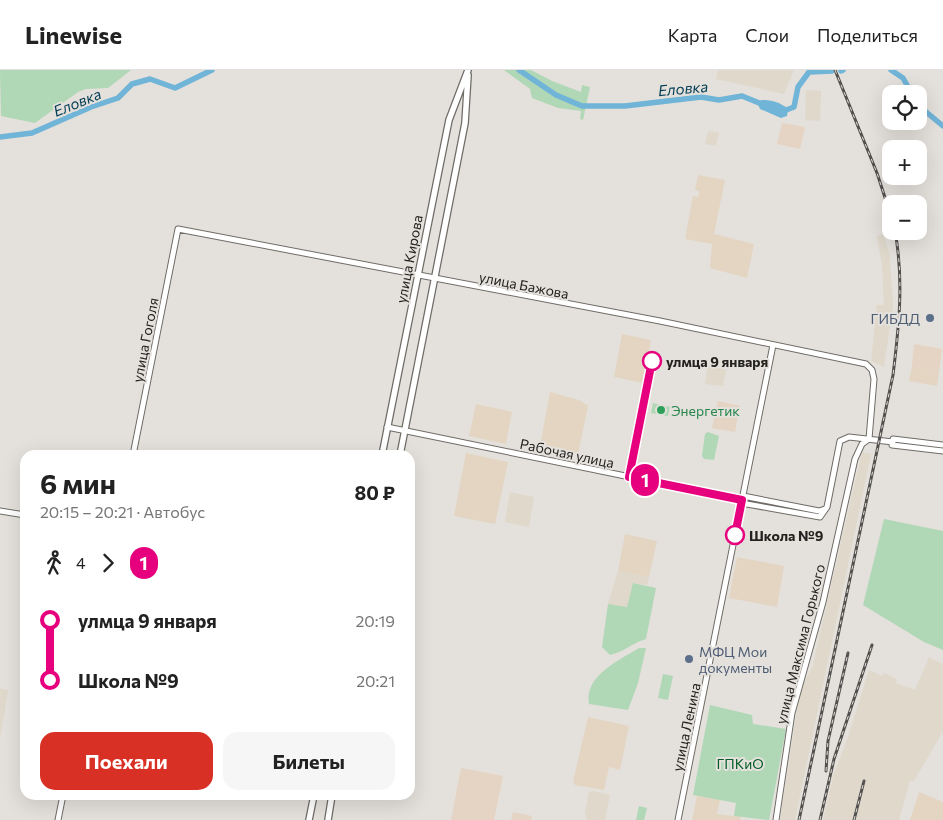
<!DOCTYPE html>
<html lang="ru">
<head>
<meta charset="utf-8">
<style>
	body { margin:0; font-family:Commissioner,sans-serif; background:#f6f6f6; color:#222; height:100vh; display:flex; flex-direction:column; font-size:19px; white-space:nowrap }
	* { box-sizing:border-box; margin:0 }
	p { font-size:16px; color:#767676 }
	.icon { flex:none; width:28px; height:28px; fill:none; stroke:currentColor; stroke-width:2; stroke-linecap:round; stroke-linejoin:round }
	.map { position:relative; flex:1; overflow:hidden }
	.side { position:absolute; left:20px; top:380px; width:395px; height:350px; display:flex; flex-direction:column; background:#fff; border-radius:15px; box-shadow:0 5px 20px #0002 }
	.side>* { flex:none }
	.badge { padding:0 10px; border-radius:16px; font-size:18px; line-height:32px }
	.controls { position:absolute; left:882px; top:15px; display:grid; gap:10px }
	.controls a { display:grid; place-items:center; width:45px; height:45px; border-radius:10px; background:#fff; box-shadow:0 5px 20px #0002; font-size:25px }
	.map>.badge { position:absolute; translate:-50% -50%; box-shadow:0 0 0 2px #fff }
	.legs { display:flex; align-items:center; gap:8px; height:55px; padding:0 20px; font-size:16px }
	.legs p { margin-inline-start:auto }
	.overview { display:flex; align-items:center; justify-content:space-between; height:85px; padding:0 20px }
	h1 { font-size:28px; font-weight:700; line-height:38px }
	.cta { display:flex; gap:10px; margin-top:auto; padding:10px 20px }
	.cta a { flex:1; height:58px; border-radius:15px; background:#d93025; color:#fff; font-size:20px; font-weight:700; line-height:58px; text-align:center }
	.cta a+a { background:#f6f6f6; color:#222 }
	ul { padding:0 20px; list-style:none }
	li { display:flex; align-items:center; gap:18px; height:60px; font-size:19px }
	li i { display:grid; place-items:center; width:8px; height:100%; margin:0 6px; background:currentColor }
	li i::after { content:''; width:12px; height:12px; margin:-6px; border:4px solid; border-radius:50%; background:#fff }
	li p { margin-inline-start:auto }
	li:first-child i { background:linear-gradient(#0000 50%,currentColor 0) }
	li:last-child i { background:linear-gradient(currentColor 50%,#0000 0) }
	header { display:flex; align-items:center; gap:30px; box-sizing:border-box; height:70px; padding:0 25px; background:#fff; border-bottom:1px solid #e0e0e0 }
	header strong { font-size:24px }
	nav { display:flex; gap:28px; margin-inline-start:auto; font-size:18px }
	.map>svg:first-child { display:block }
</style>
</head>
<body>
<header>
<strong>Linewise</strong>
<nav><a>Карта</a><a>Слои</a><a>Поделиться</a></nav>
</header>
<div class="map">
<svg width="943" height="750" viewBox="0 0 943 750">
	<rect width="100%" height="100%" fill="#e4e0db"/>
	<!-- commercial -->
	<path fill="#e5d4c3" d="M782,53L805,57L800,79L777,74Z
		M914,274L942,279L939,301L912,296Z
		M718,331L740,336L735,362L712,358Z
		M461,698L503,706L494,750H451Z
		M513,742L532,746L531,750H511Z"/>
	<!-- built -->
	<path fill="#dfd8cb" d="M718,0H794L784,24L716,9Z
		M806,20L821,21L820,51L805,50Z
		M708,61L719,63L716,76L705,74Z
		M883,164L890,186L893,236L884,297L871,291L877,235H884L882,195L877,166Z
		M708,295L726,300L723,316L705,314Z
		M862,382L871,384L795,750H780L800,620L812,598Z
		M510,422L534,427L529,457L505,452Z
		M618,501L649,507L647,515L633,513L627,537L608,534Z
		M929,587L943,594V661L914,711H910L899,750H823L833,706L848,667L869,600L882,606L884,603L897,609L896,613L915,620Z
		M0,618L8,620L0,670Z
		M594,721L610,725L605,750H587L585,742L589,722Z"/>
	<!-- education -->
	<path fill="#e3d5c2" d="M698,105L725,110L714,164L754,174L747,208L710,198L712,174L685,169L693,126L698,127L699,124V121L695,120Z
		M622,264L651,270L643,313L614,307Z
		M912,296L939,301L937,316L909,311Z
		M550,322L579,330L588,336L578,384L540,376Z
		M476,334L512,342L506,374L469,366Z
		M466,383L508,392L495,454L454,446Z
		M625,464L657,471L649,507L618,501Z
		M737,487L784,496L777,537L729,528Z
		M588,647L629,656L620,700L609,697L604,720L575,715L573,712Z
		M919,722L943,732V750H910Z
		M697,726L720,730L717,744L741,747L740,750H692Z"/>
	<!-- green -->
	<path fill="#b0d7b6" d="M0,0H131L108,18L86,19L78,22L35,53L1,46Z
		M504,0H531L552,11L581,22L582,15L590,17L583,50L580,49L581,41L558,38L532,28L530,19Z
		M653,333L670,337L668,346L651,343Z
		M708,362L719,366L714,390L704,389L702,386L705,364Z
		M884,449L943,461V580L924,572L863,535Z
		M633,513L656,518L646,569C632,573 624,582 610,585L602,577L608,534L627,537Z
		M639,578H646L638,613L628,640L589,634C584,606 618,591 639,578Z
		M663,604L673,606L668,630L658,628Z
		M710,635L752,645L753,654L786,659L769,750L734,746L736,733L693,725Z
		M639,736L647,738L644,750H636Z"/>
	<!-- water -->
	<path fill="#70b4d8" d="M762,30C772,30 780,32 788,39L787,46L781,48L760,39L757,32Z"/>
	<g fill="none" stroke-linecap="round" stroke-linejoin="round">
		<!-- river -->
		<path stroke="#70b4d8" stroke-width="5.5" d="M519,0L556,25L582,36H625L701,27L719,30L742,26L764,35
			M891,0L903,8L912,24
			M841,1L843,0
			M919,36L943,56
			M781,42L794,37L798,17L809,2L832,1
			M0,67L32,63L91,37L118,28L132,14L150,9L175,18L212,0"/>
		<!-- secondary casing -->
		<g stroke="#6f6c67" stroke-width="7">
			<path id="secondary" d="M387,357L742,430
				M943,375L893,369L892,375L943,381
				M133,385L178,159L660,251L866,294L872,300L874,309L869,369L862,374L855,389L823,532L792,643L776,750
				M743,426L819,441L825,439
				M741,433L820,447L827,437L840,371L849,367L893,372
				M0,441L25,445
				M58,750L63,725
				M678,750L773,275"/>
		</g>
		<!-- primary casing -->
		<g stroke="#6f6c67" stroke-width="8">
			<path id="primary" d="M382,385L449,50L468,0
				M400,385L465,53L468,5
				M309,750L314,725
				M328,750L332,725"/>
		</g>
		<!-- secondary -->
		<use href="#secondary" stroke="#fff" stroke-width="5"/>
		<!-- primary -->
		<use href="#primary" stroke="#fff" stroke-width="5.5"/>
		<!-- rail casing -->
		<g stroke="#52504e" stroke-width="3">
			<path id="rail" d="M835,0L877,103L891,146
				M826,701L828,671L848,583
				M799,750L893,305C899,256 904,210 895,161
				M820,750L834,689L872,575
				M854,750L864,711"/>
		</g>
		<!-- rail -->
		<use href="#rail" stroke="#e4e0db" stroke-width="1" stroke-dasharray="4" stroke-linecap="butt"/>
	</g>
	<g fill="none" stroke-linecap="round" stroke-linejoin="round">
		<!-- line-1 casing -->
		<g stroke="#fff" stroke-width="11">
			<path id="line-1" d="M652,291L629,407L742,430L735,465"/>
		</g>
		<!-- line-1 -->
		<use href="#line-1" stroke="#e6007e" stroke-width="8"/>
	</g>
	<!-- markers -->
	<g fill="#5c6f8a" stroke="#e4e0db" stroke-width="2">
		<circle cx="930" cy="248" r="5"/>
		<circle cx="689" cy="589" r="5"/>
	</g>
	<g fill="#fff" stroke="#e6007e" stroke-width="2.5">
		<circle cx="652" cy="291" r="9"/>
		<circle cx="735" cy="465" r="9"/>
	</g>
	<circle fill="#2e9e5b" stroke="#e4e0db" stroke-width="2" cx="661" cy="340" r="5"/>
	<g text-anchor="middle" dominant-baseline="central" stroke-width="4" stroke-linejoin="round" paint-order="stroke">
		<!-- street labels -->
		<g font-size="14" fill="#232220" stroke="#e4e0db">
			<text transform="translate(409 189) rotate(-79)">улица Кирова</text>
			<text transform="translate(524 215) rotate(11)">улица Бажова</text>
			<text transform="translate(145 270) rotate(-79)">улица Гоголя</text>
			<text transform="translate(567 383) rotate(12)">Рабочая улица</text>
			<text transform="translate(800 574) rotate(-76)">улица Максима Горького</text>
			<text transform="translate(686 657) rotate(-78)">улица Ленина</text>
		</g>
		<!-- service labels -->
		<g font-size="14" fill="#4e5e75" stroke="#e4e0db" text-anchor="end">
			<text x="920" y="248">ГИБДД</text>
			<text x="699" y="581" text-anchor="start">МФЦ Мои<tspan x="699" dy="16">документы</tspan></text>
		</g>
		<!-- stop labels -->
		<g font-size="14" font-weight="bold" fill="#232220" stroke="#e4e0db" text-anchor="start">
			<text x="666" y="291">улмца 9 января</text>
			<text x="749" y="465">Школа №9</text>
		</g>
		<!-- leisure labels -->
		<g font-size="14" fill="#27864d" stroke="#e4e0db" text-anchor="start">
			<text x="671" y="340">Энергетик</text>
		</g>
		<!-- park labels -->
		<g font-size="14" fill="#005c25" stroke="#e4e0db">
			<text x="740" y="693">ГПКиО</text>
		</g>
		<!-- water labels -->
		<g font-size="15" font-style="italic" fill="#003c54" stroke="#e4e0db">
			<text transform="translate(683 18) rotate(-5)">Еловка</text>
			<text transform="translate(77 32) rotate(-22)">Еловка</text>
		</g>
	</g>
</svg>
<div class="controls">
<a><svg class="icon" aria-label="locate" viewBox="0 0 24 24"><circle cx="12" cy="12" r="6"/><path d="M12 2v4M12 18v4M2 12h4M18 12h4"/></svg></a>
<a>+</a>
<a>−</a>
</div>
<b class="badge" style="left:645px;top:410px;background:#e6007e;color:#fff">1</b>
<section class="side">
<div class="overview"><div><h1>6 мин</h1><p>20:15 – 20:21 · Автобус</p></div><b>80 ₽</b></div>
<div class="legs"><svg class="icon" aria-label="walk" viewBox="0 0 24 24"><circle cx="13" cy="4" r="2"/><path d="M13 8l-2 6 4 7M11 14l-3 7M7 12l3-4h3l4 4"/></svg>4<svg class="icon" aria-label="forward" viewBox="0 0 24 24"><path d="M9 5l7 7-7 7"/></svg><b class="badge" style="background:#e6007e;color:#fff">1</b></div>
<ul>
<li><i style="color:#e6007e"></i><b>улмца 9 января</b><p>20:19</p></li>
<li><i style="color:#e6007e"></i><b>Школа №9</b><p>20:21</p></li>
</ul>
<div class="cta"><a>Поехали</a><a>Билеты</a></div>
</section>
</div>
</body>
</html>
